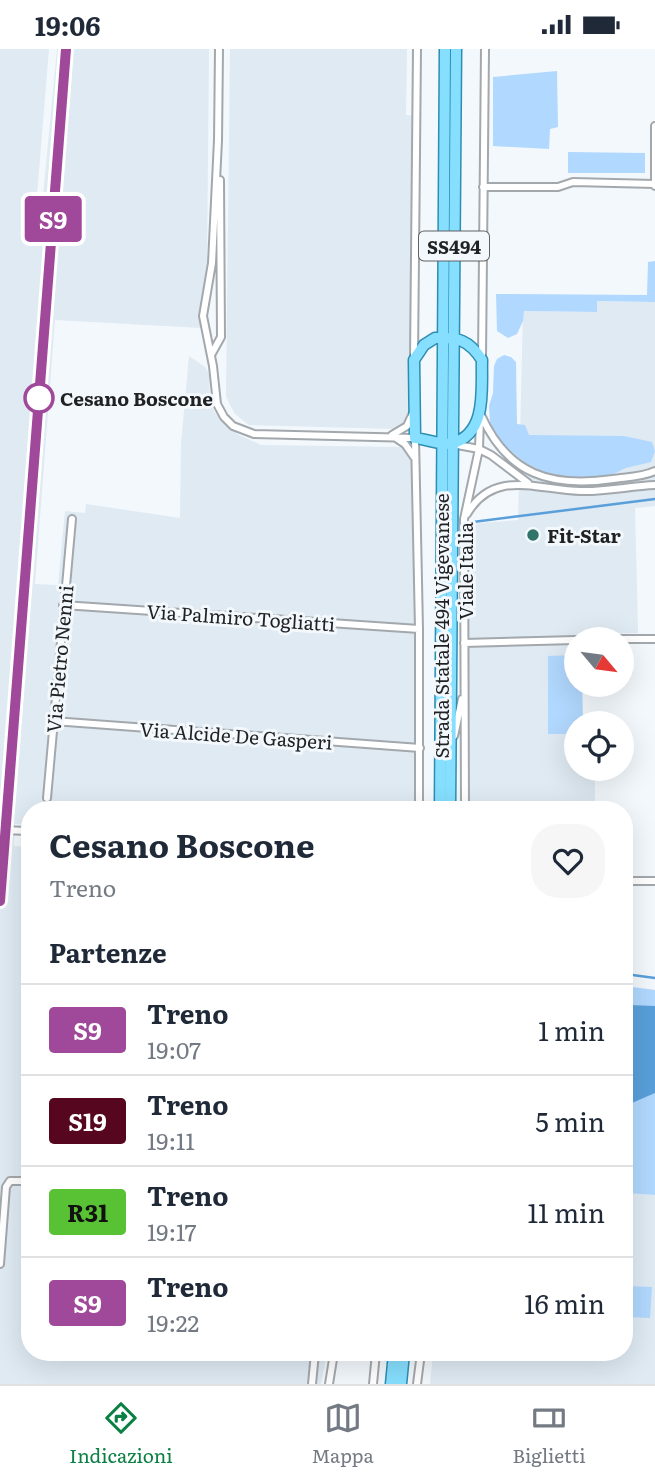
<!DOCTYPE html>
<html lang="it">
<head>
<meta charset="utf-8">
<style>
	body { margin:0; font-family:Literata,serif; background:#f6f6f7; color:#1f2937; height:100vh; display:flex; flex-direction:column; font-size:26px; white-space:nowrap }
	* { box-sizing:border-box; margin:0 }
	p { font-size:23px; color:#747a83 }
	.icon { flex:none; width:38px; height:38px; fill:none; stroke:currentColor; stroke-width:2; stroke-linecap:round; stroke-linejoin:round }
	.map { position:relative; flex:1; overflow:hidden }
	.sheet { position:absolute; left:21px; top:752px; width:612px; height:560px; display:flex; flex-direction:column; background:#fff; border-radius:28px; box-shadow:0 7px 28px #0002 }
	.sheet>* { flex:none }
	.badge { padding:0 14px; border-radius:5px; font-size:24px; line-height:46px }
	.needle { width:46px; rotate:119deg }
	.tools { position:absolute; left:564px; top:578px; display:grid; gap:14px }
	.tools a { display:grid; place-items:center; width:70px; height:70px; border-radius:50%; background:#fff; box-shadow:0 7px 28px #0002; font-size:35px }
	.map>.badge { position:absolute; translate:-50% -50%; box-shadow:0 0 0 4px #fff }
	h2 { padding:0 28px; font-size:26px; line-height:63px }
	.round { display:grid; place-items:center; flex:none; width:74px; height:74px; border-radius:28px; background:#f6f6f7 }
	.headline { display:flex; align-items:center; justify-content:space-between; height:119px; padding:0 28px }
	h1 { font-size:33px; font-weight:700; line-height:52px }
	ul { padding:0; list-style:none }
	li { display:flex; align-items:center; gap:21px; height:91px; padding:0 28px; border-top:2px solid #e0e1e3 }
	li div { flex:1 }
	li b { display:block; font-size:26px }
	li em { font-style:normal }
	li .badge { min-width:77px; font-weight:700; text-align:center }
	.status { display:flex; justify-content:space-between; align-items:center; height:49px; padding:0 35px; background:#fff; direction:ltr }
	.status svg { height:19px; fill:currentColor }
	.menu { display:flex; justify-content:space-around; align-items:center; height:98px; border-top:2px solid #e0e1e3; background:#fff; font-size:19px; color:#747a83 }
	.menu a { display:grid; justify-items:center; gap:4px }
	.menu .current { color:#0b8043 }
	.map>svg:first-child { display:block }
</style>
</head>
<body>
<div class="status"><b>19:06</b><svg viewBox="0 0 49 12"><path d="M0 12V9h3v3zM5 12V6h3v6zM10 12V3h3v9zM15 12V0h3v12zM26 1h20v11H26zM47 4h2v5h-2z"/></svg></div>
<div class="map">
<svg width="655" height="1335" viewBox="0 0 655 1335">
	<rect width="100%" height="100%" fill="#f3f8fd"/>
	<!-- built -->
	<path fill="#dfeaf3" d="M0,0H49L37,146L43,147L57,0H209L207,219L202,250L201,279L55,271L35,535L58,536L65,462L85,464L86,455L180,469L181,395L189,307L205,318L209,325L210,355L216,365L237,385L261,396L402,398L412,413L418,598L415,761H30V776L15,775L14,797L30,798V1304H327L321,1335H0Z
		M230,0H407L406,66L414,67L411,367L405,377L395,380L249,376L235,365L230,356L226,347Z
		M597,252L655,253V457L635,459L638,584L581,585V590H576V635H582L583,674H576V719H595V761H470L468,475L518,471L523,262L597,263Z
		M625,1144L655,1146V1335H430L433,1304H625Z"/>
	<!-- green -->
	<path fill="#b1d8fe" d="M557,22L558,78L550,80L549,100L493,97V28Z
		M568,103L645,104V124H568Z
		M655,212V253L597,252V263L524,262L523,272L517,285L508,289L497,282L496,245L647,246L648,213Z
		M504,306L511,308L516,313L517,375L525,376L529,386L624,387L652,393L655,402L651,413L626,419L609,427L587,430L546,424L525,414L500,393L490,374L489,357L493,344L494,317L497,310Z
		M576,606V635H582L583,674H576V685H548V607Z
		M625,937L655,941V1146L625,1144Z
		M628,1237L652,1238L650,1269L627,1268Z"/>
	<!-- water -->
	<path fill="#599fda" d="M629,956L655,957V1044L625,1057V960Z"/>
	<g fill="none" stroke-linecap="round" stroke-linejoin="round">
		<!-- stream -->
		<path stroke="#599fda" stroke-width="2.5" d="M473,473L655,450
			M625,925L655,929"/>
		<!-- minor casing -->
		<g stroke="#a3a8ad" stroke-width="10">
			<path id="minor" d="M655,77V137
				M218,91L212,214L203,267L213,317L217,355L224,368L233,377L254,385L415,389L419,580V761
				M218,93L219,0
				M483,138H558L573,133L655,135
				M211,306L221,288L220,131
				M482,309L485,0
				M414,310L417,0
				M481,366C508,426 551,439 613,430C627,428 642,428 655,422
				M392,386L407,377L413,364
				M396,389L405,395L414,408
				M452,395L479,400L491,406L528,434
				M467,465C494,419 538,441 580,442C605,443 630,437 655,436
				M63,556L419,580
				M621,590H655
				M464,594L576,591
				M53,672L420,699
				M454,687L462,650
				M47,749L72,470
				M465,761L464,470L479,400L480,369
				M625,832H655
				M0,1215L6,1138L10,1132H30
				M312,1335L315,1304
				M329,1335L334,1304
				M373,1335L376,1304
				M417,1335L421,1304"/>
		</g>
		<!-- primary casing -->
		<g stroke="#2e8eb1" stroke-width="13">
			<path id="primary" d="M435,289C458,288 469,291 482,311C481,338 488,384 453,394C443,397 426,390 415,389L414,311L424,296Z
				M440,761L445,0
				M450,761L456,0
				M391,1335L394,1304
				M401,1335L404,1304"/>
		</g>
		<!-- minor -->
		<use href="#minor" stroke="#fff" stroke-width="6"/>
		<!-- primary -->
		<use href="#primary" stroke="#86dffe" stroke-width="10"/>
		<!-- rail casing -->
		<g stroke="#7d8084" stroke-width="5">
			<path id="rail" d="M0,852L66,0"/>
		</g>
		<!-- rail -->
		<use href="#rail" stroke="#f3f8fd" stroke-width="2.5" stroke-dasharray="8" stroke-linecap="butt"/>
		<!-- minor-bridge casing -->
		<g stroke="#a3a8ad" stroke-width="10" stroke-linecap="butt">
			<path id="minor-bridge" d="M0,781L30,782"/>
		</g>
		<!-- minor-bridge -->
		<use href="#minor-bridge" stroke="#fff" stroke-width="6"/>
	</g>
	<g fill="none" stroke-linecap="round" stroke-linejoin="round">
		<!-- line casing -->
		<g stroke="#fff" stroke-width="16">
			<path id="line" d="M0,852L66,0"/>
		</g>
		<!-- line -->
		<use href="#line" stroke="#a0499a" stroke-width="10"/>
	</g>
	<!-- markers -->
	<circle fill="#fff" stroke="#a0499a" stroke-width="3.5" cx="39" cy="349" r="14"/>
	<circle fill="#2e7468" stroke="#f3f8fd" stroke-width="2.5" cx="533" cy="486" r="7"/>
	<g text-anchor="middle" dominant-baseline="central" stroke-width="6" stroke-linejoin="round" paint-order="stroke">
		<!-- shield labels -->
		<rect fill="#f3f8fd" stroke="#5f6264" stroke-width="2" x="419" y="182.5" width="70" height="29" rx="5"/>
		<g font-size="18" font-weight="bold" fill="#1f2123">
			<text x="454" y="197">SS494</text>
		</g>
		<!-- stop labels -->
		<g font-size="19" font-weight="bold" fill="#1f2123" stroke="#f3f8fd" text-anchor="start">
			<text x="60" y="349">Cesano Boscone</text>
		</g>
		<!-- poi labels -->
		<g font-size="19" font-weight="bold" fill="#1f2123" stroke="#f3f8fd" text-anchor="start">
			<text x="547" y="486">Fit-Star</text>
		</g>
		<!-- street labels -->
		<g font-size="19" fill="#1f2123" stroke="#f3f8fd">
			<text transform="translate(465 522) rotate(-90)">Viale Italia</text>
			<text transform="translate(241 568) rotate(4)">Via Palmiro Togliatti</text>
			<text transform="translate(441 577) rotate(-90)">Strada Statale 494 Vigevanese</text>
			<text transform="translate(59 610) rotate(-85)">Via Pietro Nenni</text>
			<text transform="translate(236 686) rotate(4)">Via Alcide De Gasperi</text>
		</g>
	</g>
</svg>
<div class="tools">
<a><svg class="needle" viewBox="-14 -14 28 28"><path d="M0-13l5 13h-10z" fill="#e53935"/><path d="M0 13l5-13h-10z" fill="#747a83"/></svg></a>
<a><svg class="icon" aria-label="locate" viewBox="0 0 24 24"><circle cx="12" cy="12" r="6"/><path d="M12 2v4M12 18v4M2 12h4M18 12h4"/></svg></a>
</div>
<b class="badge" style="left:53px;top:170px;background:#a0499a;color:#fff">S9</b>
<section class="sheet">
<div class="headline"><div><h1>Cesano Boscone</h1><p>Treno</p></div><a class="round"><svg class="icon" aria-label="heart" viewBox="0 0 24 24"><path d="M12 20l-8-8c-3-5 5-10 8-4 3-6 11-1 8 4z"/></svg></a></div>
<h2>Partenze</h2>
<ul>
<li><span class="badge" style="background:#a0499a;color:#fff">S9</span><div><b>Treno</b><p>19:07</p></div><em>1 min</em></li>
<li><span class="badge" style="background:#56061f;color:#fff">S19</span><div><b>Treno</b><p>19:11</p></div><em>5 min</em></li>
<li><span class="badge" style="background:#59c134;color:#111">R31</span><div><b>Treno</b><p>19:17</p></div><em>11 min</em></li>
<li><span class="badge" style="background:#a0499a;color:#fff">S9</span><div><b>Treno</b><p>19:22</p></div><em>16 min</em></li>
</ul>
</section>
</div>
<nav class="menu">
<a class="current"><svg class="icon" aria-label="directions" viewBox="0 0 24 24"><path d="M12 3l9 9-9 9-9-9zM9 14v-3h6M13 9l2 2-2 2"/></svg>Indicazioni</a>
<a><svg class="icon" aria-label="map" viewBox="0 0 24 24"><path d="M3 6l6-2 6 2 6-2v14l-6 2-6-2-6 2zM9 4v14M15 6v14"/></svg>Mappa</a>
<a><svg class="icon" aria-label="tickets" viewBox="0 0 24 24"><path d="M3 7h18v10H3zM15 7v10"/></svg>Biglietti</a>
</nav>
</body>
</html>
